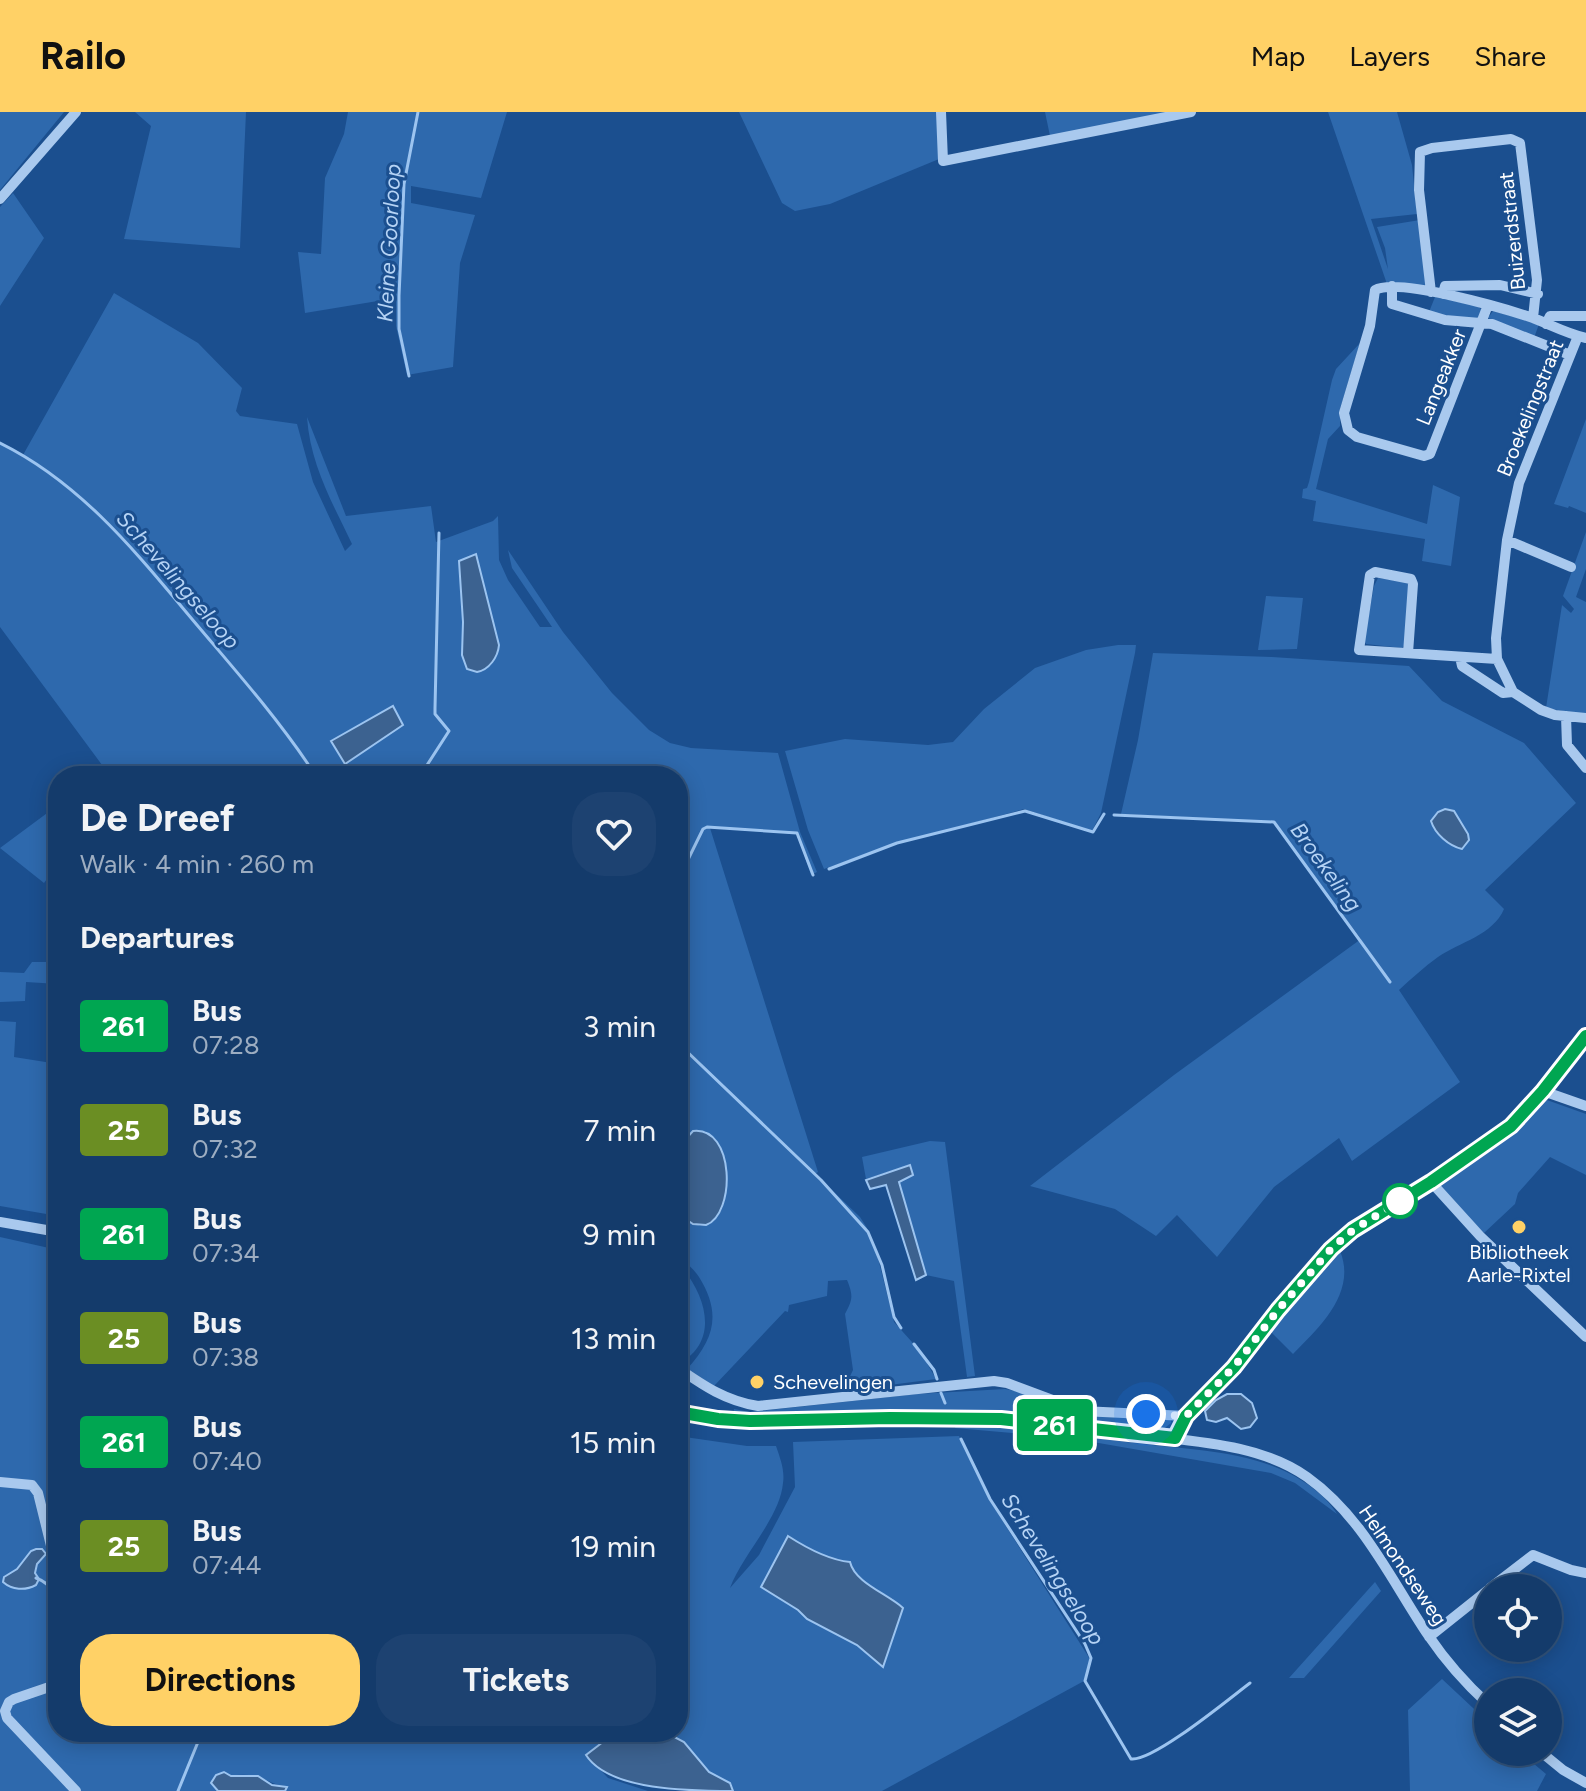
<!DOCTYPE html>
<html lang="en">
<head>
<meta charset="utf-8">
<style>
	body { margin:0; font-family:Figtree,sans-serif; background:#1d4271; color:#f1f3f6; height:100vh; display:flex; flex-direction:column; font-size:30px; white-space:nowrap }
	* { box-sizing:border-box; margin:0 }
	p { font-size:26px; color:#9dadc1 }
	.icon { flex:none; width:44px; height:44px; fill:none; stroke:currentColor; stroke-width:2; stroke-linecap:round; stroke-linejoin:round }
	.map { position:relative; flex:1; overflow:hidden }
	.details { position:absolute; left:48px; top:654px; width:640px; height:976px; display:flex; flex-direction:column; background:#143b6b; border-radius:32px; box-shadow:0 4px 20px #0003,0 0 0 2px #33557e }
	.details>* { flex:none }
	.badge { padding:0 16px; border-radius:6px; font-size:28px; line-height:52px }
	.tools { position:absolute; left:1474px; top:1462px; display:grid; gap:16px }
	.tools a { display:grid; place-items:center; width:88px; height:88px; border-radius:50%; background:#143b6b; box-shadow:0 4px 20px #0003,0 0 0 2px #33557e; font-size:40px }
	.you { position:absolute; width:40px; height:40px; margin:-20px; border:6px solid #fff; border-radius:50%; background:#1a73e8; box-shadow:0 0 0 12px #1a73e833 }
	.map>.badge { position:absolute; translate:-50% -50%; box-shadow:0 0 0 4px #fff }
	h2 { padding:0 32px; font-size:30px; line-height:72px }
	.round { display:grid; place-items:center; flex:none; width:84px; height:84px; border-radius:32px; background:#1d4271 }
	.summary { display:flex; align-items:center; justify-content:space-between; height:136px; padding:0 32px }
	h1 { font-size:38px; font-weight:700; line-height:60px }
	.button { display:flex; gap:16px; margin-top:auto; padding:16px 32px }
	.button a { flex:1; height:92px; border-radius:32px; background:#ffd166; color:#111; font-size:32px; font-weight:700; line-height:92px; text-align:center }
	.button a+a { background:#1d4271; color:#f1f3f6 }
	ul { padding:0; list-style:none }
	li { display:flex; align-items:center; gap:24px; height:104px; padding:0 32px }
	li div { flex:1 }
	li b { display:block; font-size:30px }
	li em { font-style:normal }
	li .badge { min-width:88px; font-weight:700; text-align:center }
	header { display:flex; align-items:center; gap:48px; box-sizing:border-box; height:112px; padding:0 40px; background:#ffd166; color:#111 }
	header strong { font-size:38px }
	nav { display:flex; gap:44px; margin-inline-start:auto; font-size:28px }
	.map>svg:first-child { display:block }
</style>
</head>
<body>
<header>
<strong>Railo</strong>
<nav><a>Map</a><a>Layers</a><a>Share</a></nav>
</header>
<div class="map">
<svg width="1586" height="1679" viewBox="0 0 1586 1679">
	<rect width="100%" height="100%" fill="#1b4f8f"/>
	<!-- green -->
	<path fill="#2e69ad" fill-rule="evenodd" d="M0,0H64L0,78Z
		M135,0H246L240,136L124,127L151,14Z
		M348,0H507L481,86L411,74V91L475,103L460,151L453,255L407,263L396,214V186L305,201L298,140L321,142L325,66L344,22Z
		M739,0H939V47L830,92L795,99L782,91Z
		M1045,0H1178L1050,24Z
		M1328,0H1397L1412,53L1417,102L1371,107L1388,157L1385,136L1377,115L1420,108L1426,173L1422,176L1387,172Z
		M13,81L44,126L0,194V95Z
		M114,181L198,231L242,276L236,299L240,304L297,312L313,370L345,439L352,432C332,390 310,352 307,305L346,404L431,394L436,430L493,409L498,404L499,448L508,468L540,515H552L512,456L508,438L563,520L612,581L649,618L670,631L691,636L778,641L800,720L817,760L811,763L797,722L710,716L818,1060L815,1062L860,1105L867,1116L878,1146L894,1210L920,1239L936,1267L843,1279L853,1258L845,1202C852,1188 854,1185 847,1168L828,1169L827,1184L789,1193L788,1200L785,1199L714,1274L687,1257C714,1227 722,1202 699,1165C694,1157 683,1149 679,1140C675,1130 678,1113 678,1102L700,1114C731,1112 730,1060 722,1037C718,1029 712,1024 705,1019H693L685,1028L678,1029V664H97L105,657L0,515V331L23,343ZM476,442L499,533L472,559L467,557L462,543L463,510L460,470Z
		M1435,185L1478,194L1482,198L1480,207L1450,206L1429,200Z
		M1493,199L1539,212L1534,226L1488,206Z
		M1360,231L1340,297V314L1328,327L1316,377L1427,412L1433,373L1460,385L1451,454L1422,449L1425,427L1313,409L1316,389L1302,386L1303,377L1307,376L1309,370L1332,268L1336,257Z
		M1586,307V401L1569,394L1568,396L1554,392Z
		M1586,420V457L1576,485L1586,490V603L1546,596L1562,493L1571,501L1574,497L1563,484Z
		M1378,466L1406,470L1409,474L1405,533L1402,536L1366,532L1364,529L1374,474Z
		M1266,484L1303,486L1297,537L1258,538Z
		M1118,533H1136L1135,541L1101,701L1092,719L1024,697L903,730L824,757L808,718L785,639L845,627L928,633L953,630L984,597L1035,556L1086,538Z
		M1153,541L1272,545L1409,554L1442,589L1524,631L1576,691L1485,778L1504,797C1493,823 1460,830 1438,845C1424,855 1411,867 1399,878L1460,970L1352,1049L1339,1026L1274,1075L1217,1145L1177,1103L1156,1124L1115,1097L1030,1074L1174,963L1361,827L1274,710L1121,702L1138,628Z
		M58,693V752L44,771L0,736Z
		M32,850H58V872L26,870L25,889L0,890V860L24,861Z
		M0,909L16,910L14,945L58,952V1104L0,1094Z
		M1544,987L1586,1002V1063L1550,1045L1518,1081L1515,1092L1484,1121L1435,1072L1517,1016Z
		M930,1029L945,1030L975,1264L967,1265L954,1169L926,1163L899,1070L909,1053L866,1067L862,1045Z
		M0,1125L58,1138V1620H616L586,1643L608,1666L648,1679H285L284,1674C271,1672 265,1666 255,1664C240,1661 224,1664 211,1671L218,1679H0Z
		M1340,1139C1357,1180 1320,1215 1293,1242L1269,1218L1310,1168Z
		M678,1151C704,1179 722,1227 680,1251Z
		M1005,1277C1028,1280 1047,1294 1070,1298C1103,1304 1138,1304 1171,1307V1311L1161,1319L970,1301L733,1305L734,1297L750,1300L917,1282Z
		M957,1311C1017,1313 1075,1324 1134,1331C1182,1337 1236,1338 1280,1357C1301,1366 1325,1382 1337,1402L1295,1371L1271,1361L1070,1326L955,1316Z
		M678,1324L747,1334H776C780,1346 785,1358 783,1371C780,1406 742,1443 730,1476L759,1443L795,1375L793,1330L959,1324L995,1397L1088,1544L1090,1548L1084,1569L882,1679H733L730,1671L709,1660L684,1630L665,1620H678ZM788,1424C805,1435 829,1448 849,1450C855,1468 878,1478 893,1487L882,1554L857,1533L807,1507L798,1498L761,1475Z
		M1375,1470L1381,1479L1304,1566H1289Z
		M1442,1567L1488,1610V1640H1520L1546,1662L1537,1679H1410L1408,1598Z"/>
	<!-- water -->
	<path fill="#3c6290" stroke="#9cc4f0" stroke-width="2" d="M476,442L499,533C498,545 489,558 477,560L467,557L462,543L463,510L459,449Z
		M393,594L403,613L345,652L331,629Z
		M1445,697L1454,699L1468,722L1469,728L1462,737C1449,734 1435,722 1431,709L1438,700Z
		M693,1019C735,1014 736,1102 706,1113L693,1112L678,1102V1029L685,1028Z
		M910,1053L913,1063L899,1070L926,1163L916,1168L886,1073L870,1077L866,1068Z
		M1227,1282H1241L1252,1291L1257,1306L1250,1315L1241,1317L1227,1306L1216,1310L1207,1308L1205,1299L1216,1288Z
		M788,1424C805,1435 829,1448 850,1450C855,1471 888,1482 903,1496L883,1555L857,1533L807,1507L798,1498L761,1475Z
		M36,1437H42L46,1442L37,1452L35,1461L39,1467L36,1473C25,1479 12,1478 3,1470L4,1465L17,1457L31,1439Z
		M616,1620H665L684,1630L709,1660L730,1671L733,1679C691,1679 609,1679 586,1643Z
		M224,1660L231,1664H258L272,1673L287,1675L285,1679H218L211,1671L216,1663Z"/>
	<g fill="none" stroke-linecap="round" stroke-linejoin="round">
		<!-- stream -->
		<path stroke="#9cc4f0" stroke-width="3" d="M409,264L399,217V184L404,72L418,0
			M0,331C83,372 138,443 197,513C235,558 274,602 308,652
			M312,658L316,664
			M420,664L449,619L435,602V596L439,421
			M1114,703L1274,710L1390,870
			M829,757L897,731L1025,699L1093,720L1104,702
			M678,768L703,717L707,715L797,721L813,763
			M678,931L821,1068L868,1120L882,1153L894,1205L901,1216
			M914,1232L934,1258L937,1267
			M941,1281L945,1291
			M961,1327L990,1387L1085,1532L1091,1546L1085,1569L1131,1647C1153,1650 1230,1586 1250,1571
			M36,1466C55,1473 55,1486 58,1504
			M58,1512V1516
			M178,1679L198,1630L196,1620"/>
		<!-- minor -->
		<path stroke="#a9c9ee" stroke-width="10" d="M941,0L943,49L1191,0
			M0,87L76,0
			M1392,174V192L1445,208L1492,212L1570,243
			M1431,180L1419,78L1420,40L1432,36L1511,27L1520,31L1537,168L1533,206
			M1443,182L1445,174L1500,173L1538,182
			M1488,193L1430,342L1424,344L1357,325L1348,318L1344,301L1370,214L1375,178C1398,165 1506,197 1533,206C1551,213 1568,222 1586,226
			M1546,212L1550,204H1586
			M1578,224L1519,371L1507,428L1496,526L1497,547L1513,580L1541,598L1555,603L1586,606
			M1507,428L1571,455
			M1408,541L1413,472L1411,467L1375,460L1370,463L1359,538L1497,547
			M1460,545L1462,554L1503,581L1513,580
			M1566,604L1567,633L1586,656
			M1543,979L1586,994
			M1431,1070L1480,1124L1586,1225
			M0,1110L58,1120
			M678,1256C704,1274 726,1289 758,1294L994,1269L1007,1271L1082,1299L1186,1304
			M678,1300C719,1312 762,1308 805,1307C851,1305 898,1305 945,1305C1014,1306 1082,1316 1150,1324C1202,1330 1264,1334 1307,1365C1363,1405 1391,1468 1428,1523C1445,1548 1466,1572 1488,1592
			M1175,1326L1186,1304L1234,1255L1278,1198L1331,1137L1353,1118L1431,1070L1511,1014L1543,979L1586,924
			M0,1370L32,1373L38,1381L58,1462
			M1490,1476L1533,1443L1571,1458L1586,1461
			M1429,1525L1488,1478
			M58,1572L14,1587L9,1590L5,1599L7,1606L76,1679
			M1541,1640L1563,1658L1586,1671"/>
	</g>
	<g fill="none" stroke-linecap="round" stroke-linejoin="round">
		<!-- line casing -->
		<g stroke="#fff" stroke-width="18">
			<path id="line" d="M678,1300L718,1307L750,1309L890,1306L1001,1307L1175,1326L1186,1304L1234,1255L1278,1198L1331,1137L1353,1118L1431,1070L1511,1014L1543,979L1586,924"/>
		</g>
		<!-- line -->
		<use href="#line" stroke="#00a651" stroke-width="12"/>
		<!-- walk -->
		<path stroke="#fff" stroke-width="8" stroke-dasharray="0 14.4" d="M1146,1302L1186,1304L1234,1255L1278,1198L1331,1137L1353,1118L1400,1089"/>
	</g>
	<!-- markers -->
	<circle fill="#fff" stroke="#00a651" stroke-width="4" cx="1400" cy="1089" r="16"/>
	<g fill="#ffd166" stroke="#1b4f8f" stroke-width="3">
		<circle cx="1519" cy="1115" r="8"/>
		<circle cx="757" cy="1270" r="8"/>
	</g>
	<g text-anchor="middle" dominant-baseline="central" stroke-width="6" stroke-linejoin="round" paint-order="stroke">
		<!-- street labels -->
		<g font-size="20" fill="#fff" stroke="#1b4f8f">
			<text transform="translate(1512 119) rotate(-96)">Buizerdstraat</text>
			<text transform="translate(1441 265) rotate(-68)">Langeakker</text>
			<text transform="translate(1530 296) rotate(-68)">Broekelingstraat</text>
			<text transform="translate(1403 1453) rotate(56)">Helmondseweg</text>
		</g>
		<!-- poi labels -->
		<g font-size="20" fill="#fff" stroke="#1b4f8f">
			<text x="1519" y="1140">Bibliotheek<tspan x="1519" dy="23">Aarle-Rixtel</tspan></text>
			<text x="773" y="1270" text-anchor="start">Schevelingen</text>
		</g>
		<!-- water labels -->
		<g font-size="22" font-style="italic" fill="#b5d3f5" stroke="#1b4f8f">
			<text transform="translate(389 131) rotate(-87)">Kleine Goorloop</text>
			<text transform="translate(178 468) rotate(49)">Schevelingseloop</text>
			<text transform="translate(1326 755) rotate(54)">Broekeling</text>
			<text transform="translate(1053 1457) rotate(58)">Schevelingseloop</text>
		</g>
	</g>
</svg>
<div class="tools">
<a><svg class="icon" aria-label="locate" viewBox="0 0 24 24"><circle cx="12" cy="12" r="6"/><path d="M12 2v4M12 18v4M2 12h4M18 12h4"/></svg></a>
<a><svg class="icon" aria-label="layers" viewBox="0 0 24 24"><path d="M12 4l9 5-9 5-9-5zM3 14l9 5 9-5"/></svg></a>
</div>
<div class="you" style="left:1146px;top:1302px"></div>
<b class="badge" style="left:1055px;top:1313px;background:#00a651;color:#fff">261</b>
<section class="details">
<div class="summary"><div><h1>De Dreef</h1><p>Walk · 4 min · 260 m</p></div><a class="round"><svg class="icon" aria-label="heart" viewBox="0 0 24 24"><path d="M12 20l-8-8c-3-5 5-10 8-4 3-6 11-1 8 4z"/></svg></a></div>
<h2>Departures</h2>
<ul>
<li><span class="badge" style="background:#00a651;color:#fff">261</span><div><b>Bus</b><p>07:28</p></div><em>3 min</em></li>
<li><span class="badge" style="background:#6b8e23;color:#fff">25</span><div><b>Bus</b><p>07:32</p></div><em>7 min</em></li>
<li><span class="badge" style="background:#00a651;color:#fff">261</span><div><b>Bus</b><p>07:34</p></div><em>9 min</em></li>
<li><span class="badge" style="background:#6b8e23;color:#fff">25</span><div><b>Bus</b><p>07:38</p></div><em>13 min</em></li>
<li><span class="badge" style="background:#00a651;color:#fff">261</span><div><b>Bus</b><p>07:40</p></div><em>15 min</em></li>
<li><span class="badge" style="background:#6b8e23;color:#fff">25</span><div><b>Bus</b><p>07:44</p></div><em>19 min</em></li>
</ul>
<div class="button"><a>Directions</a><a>Tickets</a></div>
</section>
</div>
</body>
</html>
